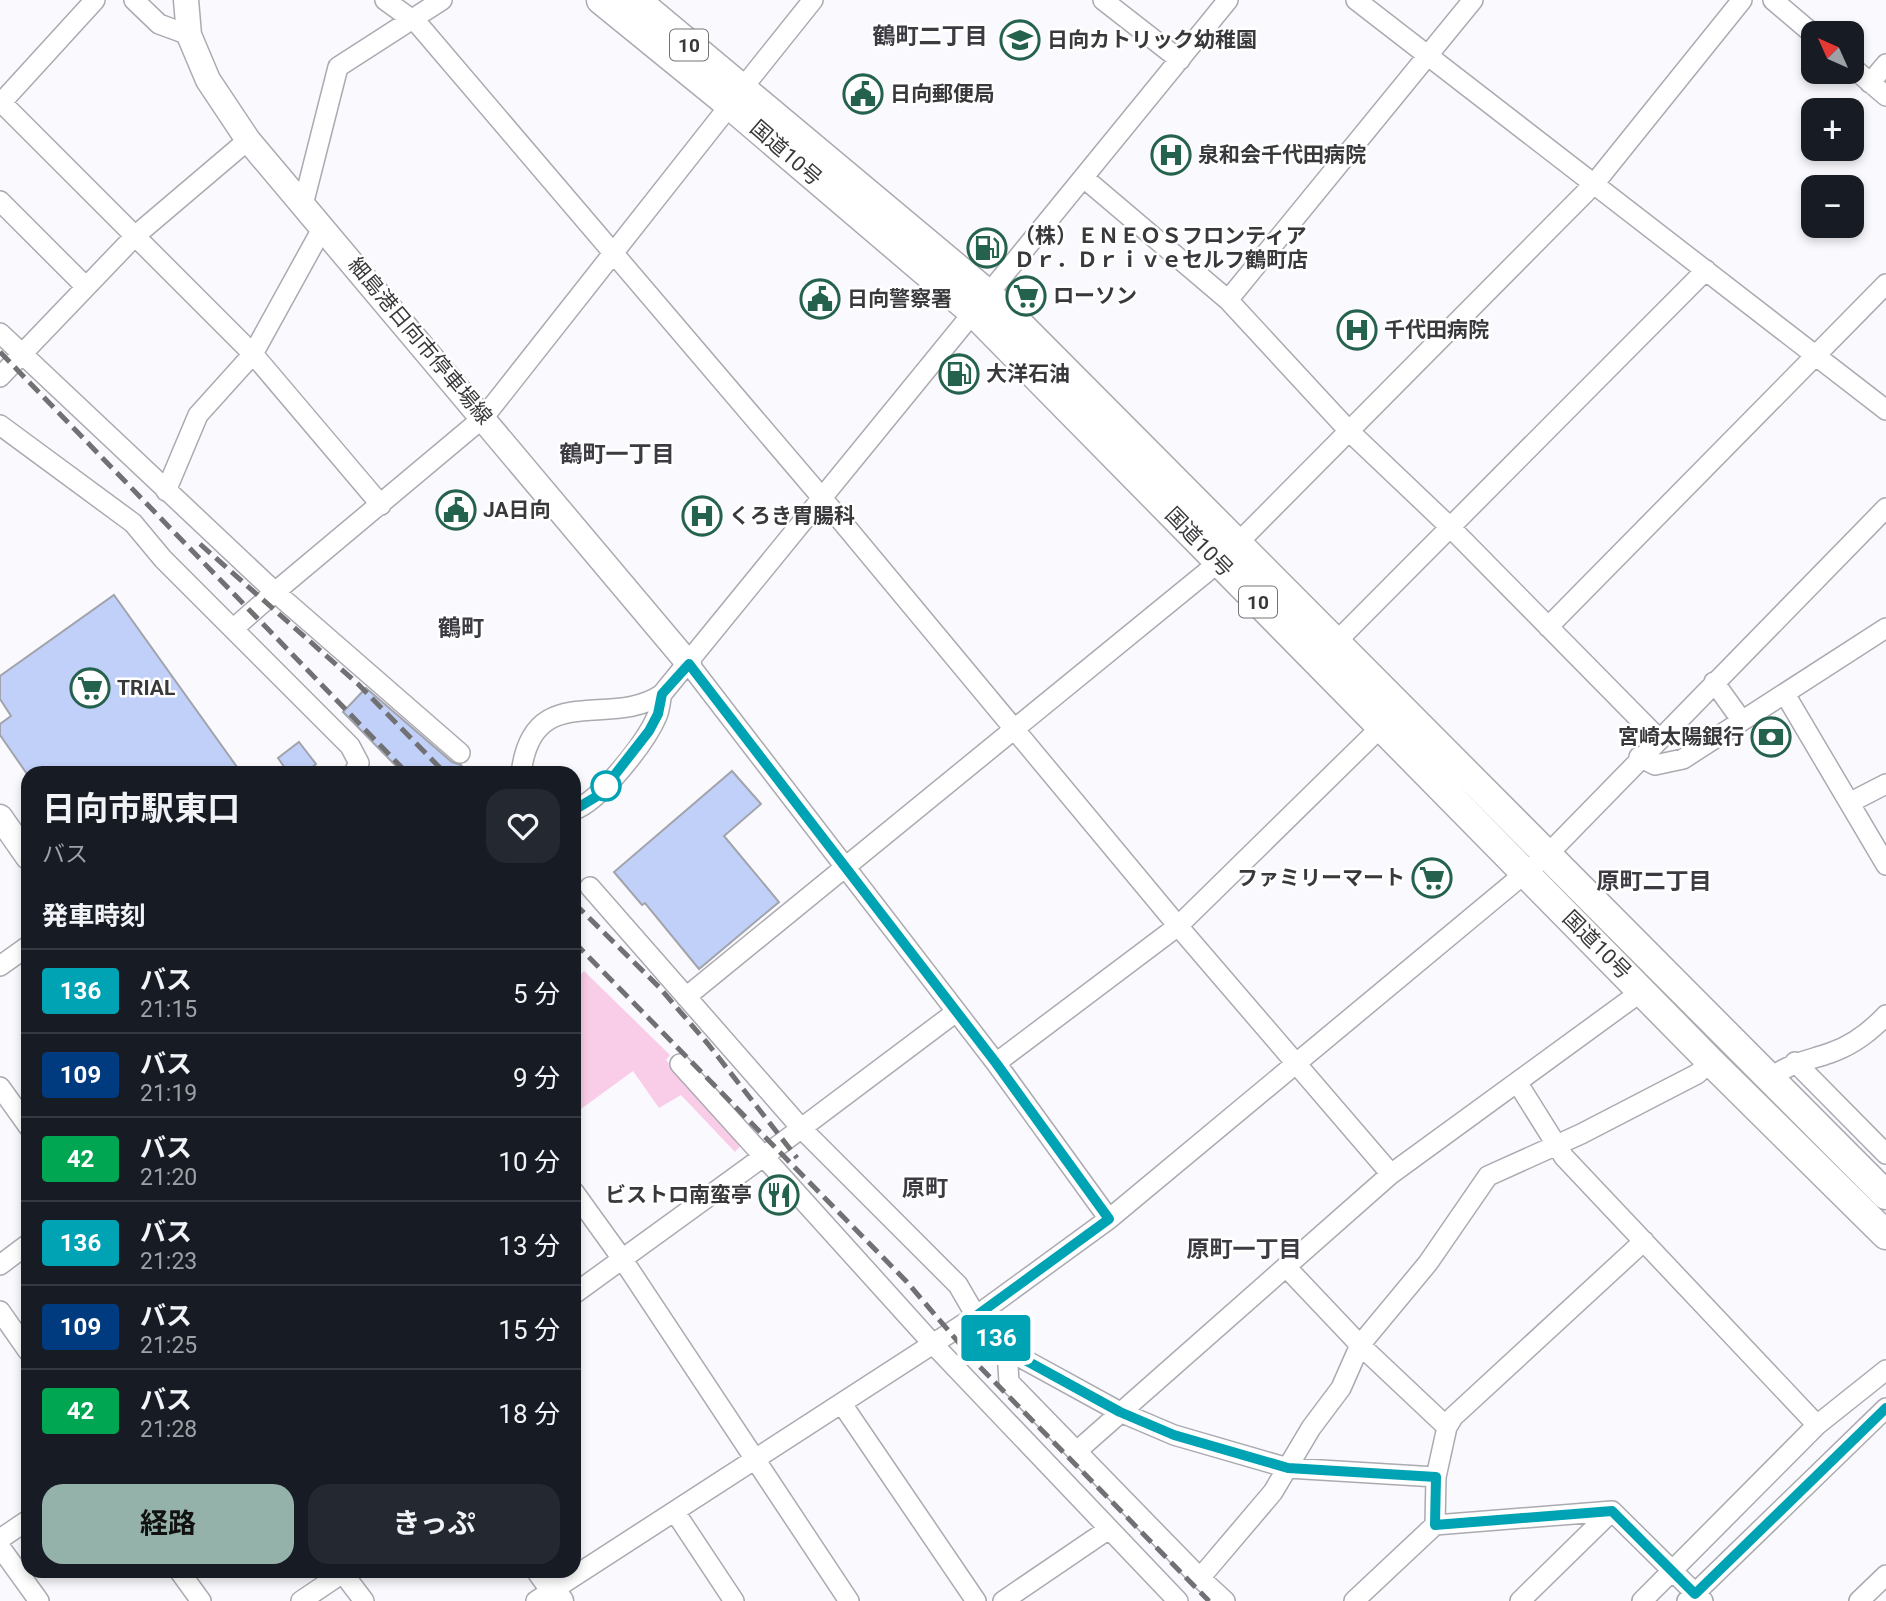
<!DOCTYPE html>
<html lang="ja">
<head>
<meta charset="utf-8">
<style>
	body { margin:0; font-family:Roboto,"Noto Sans JP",sans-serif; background:#242831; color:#f1f3f6; height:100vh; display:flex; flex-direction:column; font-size:26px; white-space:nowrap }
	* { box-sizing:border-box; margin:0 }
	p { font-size:23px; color:#9ea1a6 }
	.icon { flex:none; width:38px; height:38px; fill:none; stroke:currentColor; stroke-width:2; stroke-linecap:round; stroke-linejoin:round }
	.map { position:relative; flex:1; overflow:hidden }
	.drawer { position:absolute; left:21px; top:766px; width:560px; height:812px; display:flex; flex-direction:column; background:#171b24; border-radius:21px; box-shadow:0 4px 10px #0003 }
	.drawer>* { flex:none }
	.badge { padding:0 14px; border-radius:5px; font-size:24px; line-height:46px }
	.needle { width:46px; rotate:315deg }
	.buttons { position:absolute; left:1801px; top:21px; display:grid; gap:14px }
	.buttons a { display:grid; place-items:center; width:63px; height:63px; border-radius:14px; background:#171b24; box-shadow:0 4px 10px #0003; font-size:35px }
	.map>.badge { position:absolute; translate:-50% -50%; box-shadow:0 0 0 4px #fff }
	h2 { padding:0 21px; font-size:26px; line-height:63px }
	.round { display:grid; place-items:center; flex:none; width:74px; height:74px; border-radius:21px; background:#242831 }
	.headline { display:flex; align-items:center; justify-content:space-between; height:119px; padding:0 21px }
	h1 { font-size:33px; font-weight:700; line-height:52px }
	.action { display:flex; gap:14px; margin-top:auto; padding:14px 21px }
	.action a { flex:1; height:80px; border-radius:21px; background:#95b2aa; color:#111; font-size:28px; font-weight:700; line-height:80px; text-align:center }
	.action a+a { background:#242831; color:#f1f3f6 }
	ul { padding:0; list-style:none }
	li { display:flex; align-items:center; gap:21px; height:84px; padding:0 21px; border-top:2px solid #363941 }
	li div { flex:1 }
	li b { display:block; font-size:26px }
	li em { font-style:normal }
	li .badge { min-width:77px; font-weight:700; text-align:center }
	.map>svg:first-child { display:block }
</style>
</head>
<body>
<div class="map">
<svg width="1886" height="1601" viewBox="0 0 1886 1601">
	<rect width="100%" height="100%" fill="#faf9fe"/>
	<!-- green -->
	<path fill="#f9cde7" d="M584,971L670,1055L666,1060L741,1145L735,1152L681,1095L659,1108L633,1071L574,1114V982Z"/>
	<!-- building -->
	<path fill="#c1d0f8" stroke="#a1a4ab" stroke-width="2" d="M114,595L242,774H27L0,735V724L11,716L0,699V676Z
		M366,688L452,762L461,765L469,774H388L396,766L343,712Z
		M299,742L316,764L304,774H289L278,758Z
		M732,771L761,804L724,836L779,902L699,969L645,903L642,905L614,872Z"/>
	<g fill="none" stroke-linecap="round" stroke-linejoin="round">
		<!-- minor casing -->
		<g stroke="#abaab1" stroke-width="22">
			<path id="minor" d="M134,0L159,24L189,35
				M385,0L418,24L823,499L1178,926L1391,1174
				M1103,0L1180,60
				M1356,0L1886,410
				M1773,0L1813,34
				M1852,67L1886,96
				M1870,83L1886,64
				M741,90L813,0
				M0,101L253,354L381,505
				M0,104L95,0
				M1084,178L1228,300L1350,432L1451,528L1658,738
				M0,201L86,287
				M303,205L338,67L442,0
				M1228,300L1473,0
				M0,333L275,592L484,417L730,105
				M0,377L135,236L248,140
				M0,425L133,523L163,559L350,746L359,763L353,774
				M166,491L198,415L253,354L323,227
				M1548,627L1886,284
				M233,629L275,592L460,753
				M1336,642L1706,270
				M689,664L996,1063L1109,1219
				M1714,682L1742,721
				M1785,694L1886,865
				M1639,757L1655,765L1683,759L1886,628
				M521,774C532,678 610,730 662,694L1228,0
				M1851,802L1886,784
				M574,810C600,801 646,742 657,716C660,709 660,701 662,694
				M590,887L802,1129L958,1285L976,1316L1007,1350L1120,1412L1174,1435L1288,1468L1436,1477L1447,1427L1453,1417L1644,1241
				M0,966L28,946
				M686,997L1219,562L1594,184L1742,0
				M1795,1062L1886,1154
				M996,1063L1178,926L1382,726
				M680,1064L933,1344L1178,1601
				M1769,1079C1789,1063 1807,1061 1830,1053C1851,1046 1871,1031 1886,1015
				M1517,1082L1564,1157L1817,1425
				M0,1087L28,1126
				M574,1192L623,1260L849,1601
				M0,1265L28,1244
				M1287,1268L1360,1345L1447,1427
				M574,1294L763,1157L956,1012
				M0,1311L28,1351
				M1007,1350L1009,1382L1200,1578
				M842,1404L976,1601
				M1077,1451L1391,1174L1642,991
				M675,1512L734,1601
				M1435,1525L1436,1477
				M0,1539L28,1520
				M0,1547L39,1601
				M180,1572L201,1601
				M342,1572L364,1601
				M301,1601L344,1572
				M536,1601L976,1316L1109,1219L1548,854L1886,508
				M1003,1601L1109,1529
				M1225,1601L1200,1578L1273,1492L1311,1428L1341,1388L1360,1345L1428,1263L1488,1176L1581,1134L1697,1074L1711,1062
				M1354,1601L1435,1525L1612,1511L1703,1601
				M1520,1601L1612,1511
				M1642,1601L1817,1425L1886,1370
				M1687,1601L1886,1408
				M1859,1601L1886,1575"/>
		</g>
		<!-- major casing -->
		<g stroke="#abaab1" stroke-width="27">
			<path id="major" d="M186,0L189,35L208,80L248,140L689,664
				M0,817L28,857
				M540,1572L561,1601"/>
		</g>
		<!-- highway casing -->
		<g stroke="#abaab1" stroke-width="31">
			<path id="highway" d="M601,0L730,105L974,313L1711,1062L1886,1235
				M636,0L989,295L1021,326L1886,1195"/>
		</g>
		<!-- minor -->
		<use href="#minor" stroke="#fff" stroke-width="19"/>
		<!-- major -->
		<use href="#major" stroke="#fff" stroke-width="24"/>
		<!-- highway -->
		<use href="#highway" stroke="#fff" stroke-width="28"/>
		<!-- rail -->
		<path stroke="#717174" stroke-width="5" stroke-dasharray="14 7" stroke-linecap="butt" d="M0,352L408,774
			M200,544L358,684L446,774
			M574,903L659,987L708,1044L797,1158
			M574,942L907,1282L977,1364L1209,1601"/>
	</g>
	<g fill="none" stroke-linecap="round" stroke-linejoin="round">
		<!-- line casing -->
		<g stroke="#fff" stroke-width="16">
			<path id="line" d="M574,810L599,795L649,731L658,714L662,694L689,664L996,1063L1109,1219L976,1316L1007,1350L1120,1412L1174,1435L1288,1468L1436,1477L1435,1525L1612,1511L1695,1594L1886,1408"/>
		</g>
		<!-- line -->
		<use href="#line" stroke="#00a3b4" stroke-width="10"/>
	</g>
	<!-- icons -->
	<defs>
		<g id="school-ring" transform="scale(2.0125)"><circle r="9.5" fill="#fff" stroke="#25624e" stroke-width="1.5"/><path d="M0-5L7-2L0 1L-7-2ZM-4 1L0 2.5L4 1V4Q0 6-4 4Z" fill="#25624e"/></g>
		<g id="civic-ring" transform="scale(2.0125)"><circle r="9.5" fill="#fff" stroke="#25624e" stroke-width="1.5"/><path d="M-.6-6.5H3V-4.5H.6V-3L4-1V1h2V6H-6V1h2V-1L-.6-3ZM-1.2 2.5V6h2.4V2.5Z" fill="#25624e"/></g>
		<g id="hospital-ring" transform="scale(2.0125)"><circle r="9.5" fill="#fff" stroke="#25624e" stroke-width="1.5"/><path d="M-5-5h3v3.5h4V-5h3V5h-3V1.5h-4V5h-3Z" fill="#25624e"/></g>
		<g id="fuel-ring" transform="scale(2.0125)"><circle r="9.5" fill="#fff" stroke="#25624e" stroke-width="1.5"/><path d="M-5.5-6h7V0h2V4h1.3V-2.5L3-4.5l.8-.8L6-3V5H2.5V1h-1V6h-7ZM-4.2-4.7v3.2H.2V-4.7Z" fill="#25624e"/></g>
		<g id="supermarket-ring" transform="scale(2.0125)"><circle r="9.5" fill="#fff" stroke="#25624e" stroke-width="1.5"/><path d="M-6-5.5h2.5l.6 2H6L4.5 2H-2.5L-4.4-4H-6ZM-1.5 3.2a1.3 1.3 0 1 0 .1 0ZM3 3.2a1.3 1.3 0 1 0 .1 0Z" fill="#25624e"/></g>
		<g id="bank-ring" transform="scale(2.0125)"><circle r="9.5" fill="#fff" stroke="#25624e" stroke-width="1.5"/><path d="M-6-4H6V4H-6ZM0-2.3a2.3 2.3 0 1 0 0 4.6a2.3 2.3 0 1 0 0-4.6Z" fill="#25624e"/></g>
		<g id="restaurant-ring" transform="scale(2.0125)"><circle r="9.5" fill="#fff" stroke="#25624e" stroke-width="1.5"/><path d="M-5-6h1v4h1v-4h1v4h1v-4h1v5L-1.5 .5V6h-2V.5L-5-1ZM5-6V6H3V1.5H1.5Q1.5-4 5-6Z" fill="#25624e"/></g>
	</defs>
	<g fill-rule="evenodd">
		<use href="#school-ring" x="1020" y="40"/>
		<use href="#civic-ring" x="863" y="94"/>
		<use href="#hospital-ring" x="1171" y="155"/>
		<use href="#fuel-ring" x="987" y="248"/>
		<use href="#supermarket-ring" x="1026" y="296"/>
		<use href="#civic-ring" x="820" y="299"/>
		<use href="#hospital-ring" x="1357" y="330"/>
		<use href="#fuel-ring" x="959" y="374"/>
		<use href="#civic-ring" x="456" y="510"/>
		<use href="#hospital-ring" x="702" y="516"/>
		<use href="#supermarket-ring" x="90" y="688"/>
		<use href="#bank-ring" x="1771" y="737"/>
		<use href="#supermarket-ring" x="1432" y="878"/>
		<use href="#restaurant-ring" x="779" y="1195"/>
	</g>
	<!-- markers -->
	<circle fill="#fff" stroke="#00a3b4" stroke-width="3.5" cx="606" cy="786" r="14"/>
	<g text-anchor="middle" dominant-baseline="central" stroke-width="5" stroke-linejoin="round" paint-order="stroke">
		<!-- shield labels -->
		<g fill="#fff" stroke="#747476" stroke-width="2">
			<rect x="670" y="29.5" width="38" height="31" rx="5"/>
			<rect x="1239" y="586.5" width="38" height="31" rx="5"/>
		</g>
		<g font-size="19" font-weight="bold" fill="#39393c">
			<text x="689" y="45">10</text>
			<text x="1258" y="602">10</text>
		</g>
		<!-- poi labels -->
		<g font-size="21" font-weight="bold" fill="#39393c" stroke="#fff" text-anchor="start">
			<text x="1047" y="40">日向カトリック幼稚園</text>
			<text x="890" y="94">日向郵便局</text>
			<text x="1198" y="155">泉和会千代田病院</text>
			<text x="1014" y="236">（株）ＥＮＥＯＳフロンティア<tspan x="1014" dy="24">Ｄｒ．Ｄｒｉｖｅセルフ鶴町店</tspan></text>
			<text x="1053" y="296">ローソン</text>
			<text x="847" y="299">日向警察署</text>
			<text x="1384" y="330">千代田病院</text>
			<text x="986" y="374">大洋石油</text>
			<text x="483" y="510">JA日向</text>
			<text x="729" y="516">くろき胃腸科</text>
			<text x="117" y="688">TRIAL</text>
			<text x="1744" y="737" text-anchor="end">宮崎太陽銀行</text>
			<text x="1405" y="878" text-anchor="end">ファミリーマート</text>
			<text x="752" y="1195" text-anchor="end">ビストロ南蛮亭</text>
		</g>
		<!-- street labels -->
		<g font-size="21" fill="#39393c" stroke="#fff">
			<text transform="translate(786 153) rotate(41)">国道10号</text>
			<text transform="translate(420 341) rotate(50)">細島港日向市停車場線</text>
			<text transform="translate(1199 542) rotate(46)">国道10号</text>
			<text transform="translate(1597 945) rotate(45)">国道10号</text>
		</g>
		<!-- neighbourhood labels -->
		<g font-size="23" font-weight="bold" fill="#3c3b42" stroke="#fff">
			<text x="930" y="36">鶴町二丁目</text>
			<text x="617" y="454">鶴町一丁目</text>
			<text x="461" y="628">鶴町</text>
			<text x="1654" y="881">原町二丁目</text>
			<text x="925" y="1188">原町</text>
			<text x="1244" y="1249">原町一丁目</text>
		</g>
	</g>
</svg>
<div class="buttons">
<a><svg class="needle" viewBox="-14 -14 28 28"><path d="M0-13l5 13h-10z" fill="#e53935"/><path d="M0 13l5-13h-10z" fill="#9ea1a6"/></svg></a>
<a>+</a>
<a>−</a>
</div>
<b class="badge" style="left:996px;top:1338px;background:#00a3b4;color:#fff">136</b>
<section class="drawer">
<div class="headline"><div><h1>日向市駅東口</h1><p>バス</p></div><a class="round"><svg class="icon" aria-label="heart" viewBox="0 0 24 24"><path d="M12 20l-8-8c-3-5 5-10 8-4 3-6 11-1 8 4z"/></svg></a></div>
<h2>発車時刻</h2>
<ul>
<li><span class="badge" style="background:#00a3b4;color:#fff">136</span><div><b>バス</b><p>21:15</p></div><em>5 分</em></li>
<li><span class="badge" style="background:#003b80;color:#fff">109</span><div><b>バス</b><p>21:19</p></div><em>9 分</em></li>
<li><span class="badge" style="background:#00a651;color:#fff">42</span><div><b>バス</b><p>21:20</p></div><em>10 分</em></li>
<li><span class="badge" style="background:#00a3b4;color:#fff">136</span><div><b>バス</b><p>21:23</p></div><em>13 分</em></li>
<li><span class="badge" style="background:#003b80;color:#fff">109</span><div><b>バス</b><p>21:25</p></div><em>15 分</em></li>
<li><span class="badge" style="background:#00a651;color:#fff">42</span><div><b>バス</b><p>21:28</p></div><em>18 分</em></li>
</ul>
<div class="action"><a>経路</a><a>きっぷ</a></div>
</section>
</div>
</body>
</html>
